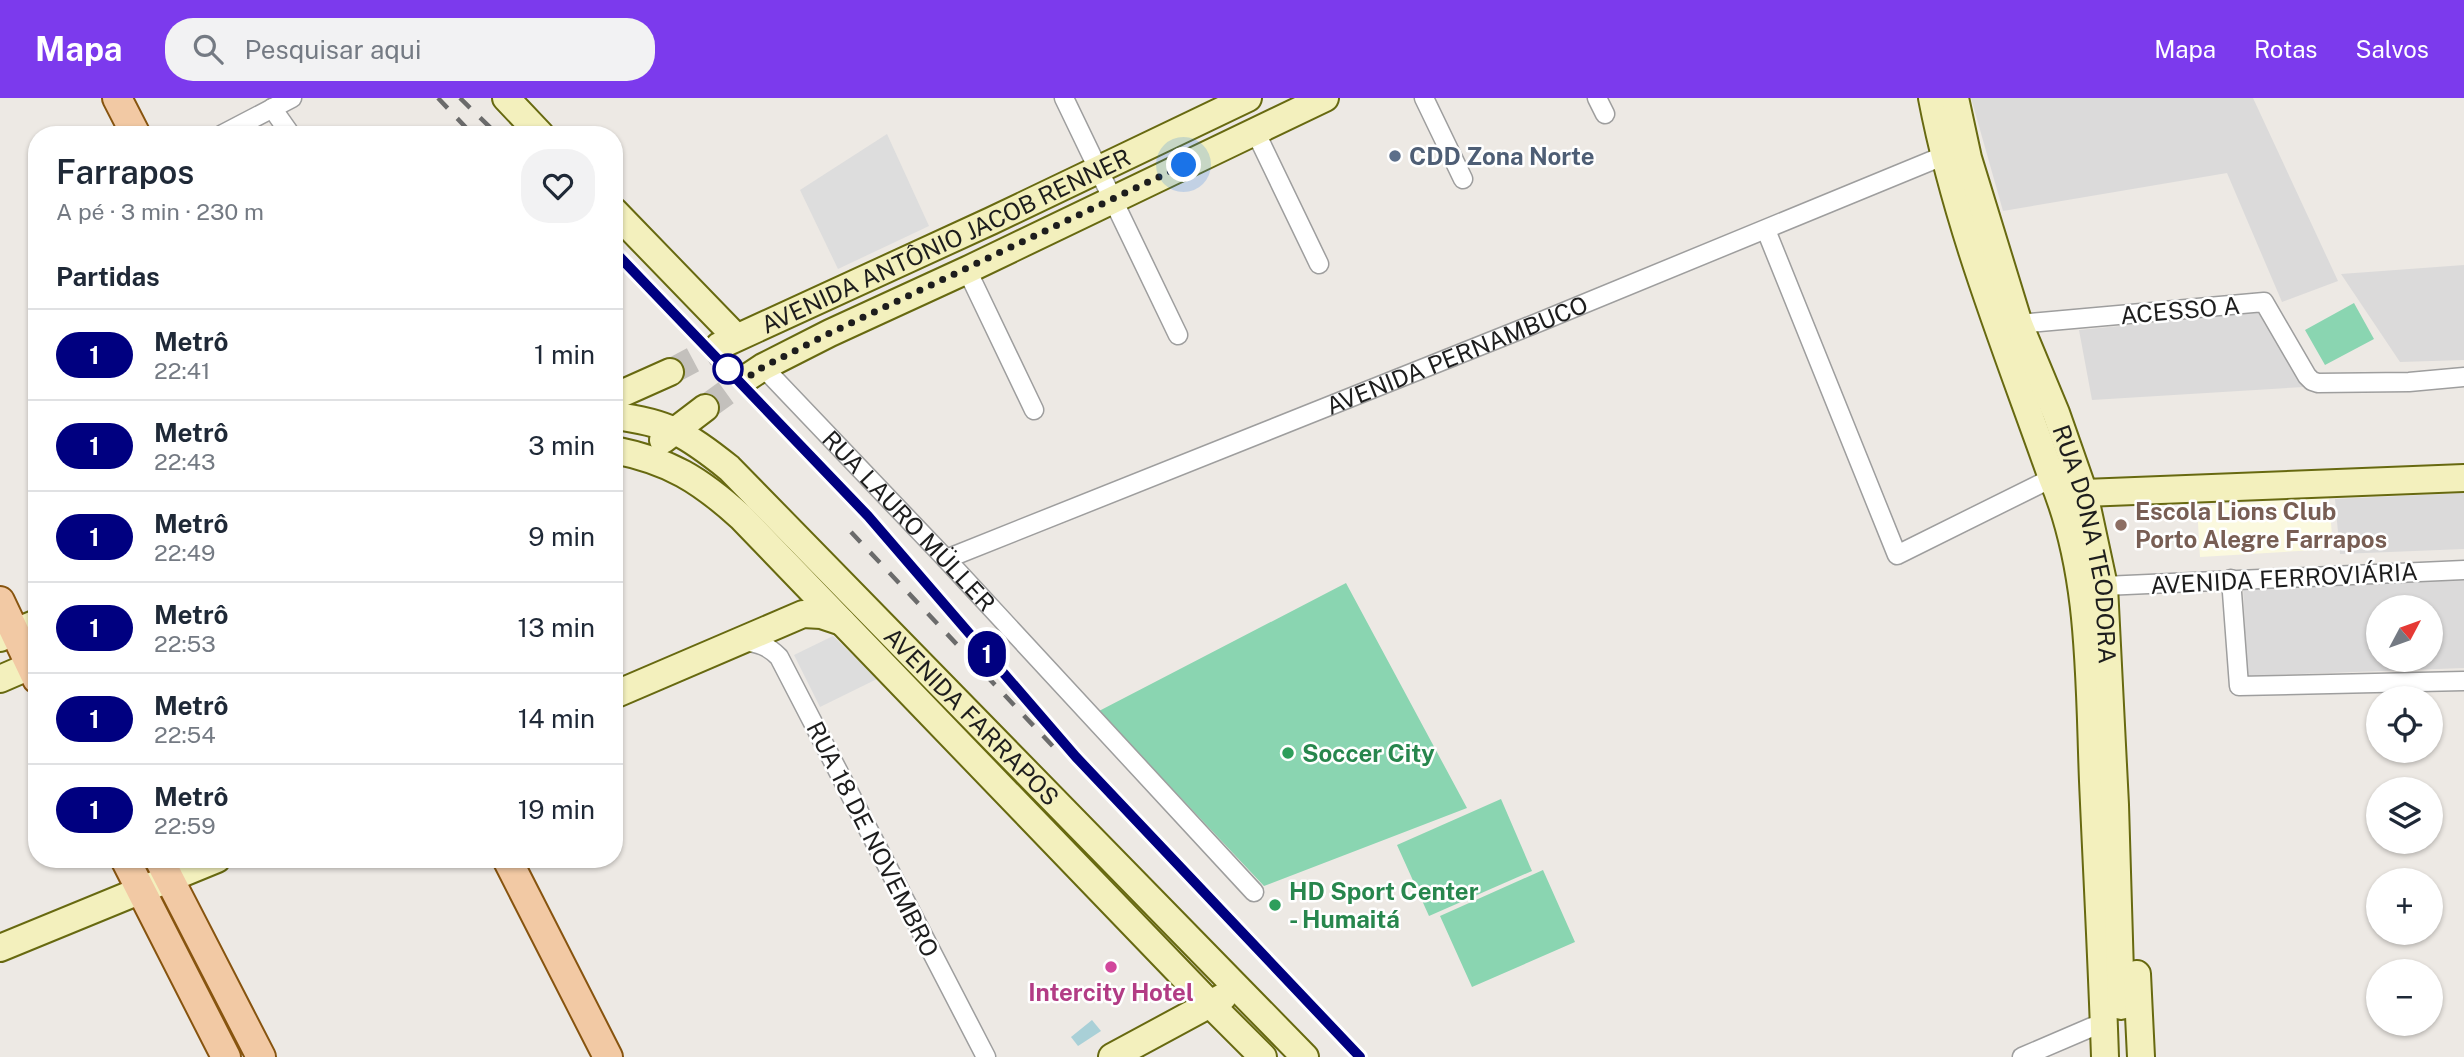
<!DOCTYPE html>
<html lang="pt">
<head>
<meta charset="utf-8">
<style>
	body { margin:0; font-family:"Public Sans",sans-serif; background:#f2f2f3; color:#1f2937; height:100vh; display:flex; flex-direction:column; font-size:26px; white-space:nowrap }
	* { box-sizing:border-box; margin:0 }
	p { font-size:23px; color:#747a83 }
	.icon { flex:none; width:38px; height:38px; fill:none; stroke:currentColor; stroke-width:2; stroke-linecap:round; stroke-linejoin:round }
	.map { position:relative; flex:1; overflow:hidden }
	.sheet { position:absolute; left:28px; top:28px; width:595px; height:742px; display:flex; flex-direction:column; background:#fff; border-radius:28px; box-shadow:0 2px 5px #0004 }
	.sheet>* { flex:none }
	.badge { padding:0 14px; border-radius:23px; font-size:24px; line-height:46px }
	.needle { width:46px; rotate:49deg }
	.fabs { position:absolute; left:2366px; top:497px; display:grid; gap:14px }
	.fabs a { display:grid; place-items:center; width:77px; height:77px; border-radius:50%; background:#fff; box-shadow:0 2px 5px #0004; font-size:35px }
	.you { position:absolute; width:35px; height:35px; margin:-18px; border:5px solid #fff; border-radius:50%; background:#1a73e8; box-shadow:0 0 0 10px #1a73e833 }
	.map>.badge { position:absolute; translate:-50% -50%; box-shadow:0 0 0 4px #fff }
	h2 { padding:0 28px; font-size:26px; line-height:63px }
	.round { display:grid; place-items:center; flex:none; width:74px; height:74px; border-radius:28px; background:#f2f2f3 }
	.headline { display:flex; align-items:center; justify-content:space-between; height:119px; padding:0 28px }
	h1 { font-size:33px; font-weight:600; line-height:52px }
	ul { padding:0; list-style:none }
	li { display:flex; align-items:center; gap:21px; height:91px; padding:0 28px; border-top:2px solid #e0e1e3 }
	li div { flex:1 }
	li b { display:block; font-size:26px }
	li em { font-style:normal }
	li .badge { min-width:77px; font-weight:700; text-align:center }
	header { display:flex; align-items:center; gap:42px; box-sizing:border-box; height:98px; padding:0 35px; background:#7c3aed; color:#fff }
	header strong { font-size:33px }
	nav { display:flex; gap:38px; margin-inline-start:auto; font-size:24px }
	.search { width:490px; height:63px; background:#f2f2f3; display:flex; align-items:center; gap:18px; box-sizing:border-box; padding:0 24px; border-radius:28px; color:#747a83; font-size:26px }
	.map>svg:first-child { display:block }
</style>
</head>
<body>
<header>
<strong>Mapa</strong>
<div class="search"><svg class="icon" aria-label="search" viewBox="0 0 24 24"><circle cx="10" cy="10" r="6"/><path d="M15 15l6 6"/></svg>Pesquisar aqui</div>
<nav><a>Mapa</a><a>Rotas</a><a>Salvos</a></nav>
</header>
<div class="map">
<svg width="2464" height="959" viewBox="0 0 2464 959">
	<rect width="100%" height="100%" fill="#ede9e4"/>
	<!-- residential -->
	<path fill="#dbdada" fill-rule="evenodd" d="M1971,0H2253L2338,183L2282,204L2227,75L2003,113Z
		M2464,167V262L2400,264L2341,176Z
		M2261,214L2304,289L2092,302L2079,232Z
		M2464,395V451L2340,456L2335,401Z
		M2464,480V570L2247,578L2243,489ZM2378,509H2431V562H2378Z"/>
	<!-- education -->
	<path fill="#fbf9df" d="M2329,399L2333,451L2200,459L2197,408Z"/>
	<!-- pitch -->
	<path fill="#8ad5b1" d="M2354,205L2374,241L2325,267L2305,232Z
		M1346,485L1467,710L1264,788L1099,613Z
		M1501,701L1532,773L1429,818L1397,747Z
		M1543,772L1575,844L1472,889L1440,818Z"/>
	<!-- parking -->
	<path fill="#ddd" d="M887,36L929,128L838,171L800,92Z
		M833,538L877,581L820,609L794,557Z"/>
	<!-- water -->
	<path fill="#a9d0d7" d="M1092,922L1101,933L1078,948L1071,939Z"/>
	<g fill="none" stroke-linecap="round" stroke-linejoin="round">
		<!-- secondary-tunnel -->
		<path stroke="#c3c0bc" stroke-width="26" stroke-dasharray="26 13" stroke-linecap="butt" d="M670,274L719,248
			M705,310L748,279"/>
		<!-- street casing -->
		<g stroke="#9e9e9e" stroke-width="21">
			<g id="street">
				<path d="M1064,0L1178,237"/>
				<path d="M1424,0L1463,81"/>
				<path d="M1597,0L1605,16"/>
				<path d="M272,10L291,37"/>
				<path d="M1255,33L1319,166"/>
				<path d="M221,37L292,0"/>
				<path d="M1766,132L1897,457L2052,380L2059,372"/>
				<path d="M967,172L1034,312"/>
				<path d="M2019,226L2264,204L2307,278L2312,283L2318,285L2409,284L2464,279"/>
				<path id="s1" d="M763,269L946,461L1254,794"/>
				<path id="s2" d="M946,461L1542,223L1943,58L1956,59"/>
				<path d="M2231,481L2239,588L2464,583"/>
				<path d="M2104,488L2464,472"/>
				<path d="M744,543C759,545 768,548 779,559L986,959"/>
				<path d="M2022,959L2092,929"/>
			</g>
		</g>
		<!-- secondary casing -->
		<g stroke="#676910" stroke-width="30">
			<g id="secondary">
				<path d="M506,0L541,37"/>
				<path d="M1932,0C1957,130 2008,255 2052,380C2092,474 2089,583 2093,683C2097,775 2102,867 2105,959"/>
				<path id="s3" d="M1955,0L1968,60L2019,226L2056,315L2084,395L2104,488L2115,707L2121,908"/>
				<path d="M614,113L736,239"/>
				<path id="s4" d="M719,248L991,123L1248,0"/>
				<path d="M748,279L763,269L830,235L967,172L1325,0"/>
				<path d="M614,299L670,274"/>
				<path id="s5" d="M614,318C668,324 688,337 729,370L1305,959"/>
				<path d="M663,342L705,310"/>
				<path d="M614,352C670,363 700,382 741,419L1210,906L1263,959"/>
				<path d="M2070,403L2084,395L2464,380"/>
				<path d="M0,540L37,525"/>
				<path d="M0,581L37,565"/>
				<path d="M614,597L803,516L821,517L842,524"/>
				<path d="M0,850L217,761"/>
				<path d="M2137,876L2141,959"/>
				<path d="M1112,959L1223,899"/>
			</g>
		</g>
		<!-- primary casing -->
		<g stroke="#87540f" stroke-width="32">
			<path id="primary" d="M117,0L136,37
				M0,503L37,581
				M125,761L226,959
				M159,761L261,959
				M507,761L608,959"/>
		</g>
		<!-- street -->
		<use href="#street" stroke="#fff" stroke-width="18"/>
		<!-- secondary -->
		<use href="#secondary" stroke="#f3f0bd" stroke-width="26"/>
		<!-- primary -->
		<use href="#primary" stroke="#f2c9a4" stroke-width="28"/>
		<!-- rail -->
		<path stroke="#6b6b6b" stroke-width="4.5" stroke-dasharray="14 14" stroke-linecap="butt" d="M438,0L473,37
			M460,0L498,37
			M868,418L1076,659L1360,959
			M851,434L1062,658"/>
	</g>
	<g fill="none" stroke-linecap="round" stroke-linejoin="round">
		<!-- line casing -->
		<g stroke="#fff" stroke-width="16">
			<path id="line" d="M614,153L868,418L1076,659L1360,959"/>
		</g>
		<!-- line -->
		<use href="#line" stroke="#000080" stroke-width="10"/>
		<!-- walk -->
		<path stroke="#1d1d1d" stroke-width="7" stroke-dasharray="0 12.6" d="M728,271L748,279L763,269L830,235L1184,67"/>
	</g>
	<!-- markers -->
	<circle fill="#5c6f8a" stroke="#fff" stroke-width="2.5" cx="1395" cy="58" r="7"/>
	<circle fill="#fff" stroke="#000080" stroke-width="3.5" cx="728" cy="271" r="14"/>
	<circle fill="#8d6e63" stroke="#fff" stroke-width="2.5" cx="2121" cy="427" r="7"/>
	<g fill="#2e9e5b" stroke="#fff" stroke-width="2.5">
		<circle cx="1288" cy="655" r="7"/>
		<circle cx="1275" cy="807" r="7"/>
	</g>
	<circle fill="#d1479c" stroke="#fff" stroke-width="2.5" cx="1111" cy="869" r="7"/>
	<g text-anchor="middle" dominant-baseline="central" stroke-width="5" stroke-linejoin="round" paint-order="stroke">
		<!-- service labels -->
		<g font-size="24" font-weight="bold" fill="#4e5e75" stroke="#fff" text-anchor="start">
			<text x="1409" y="58">CDD Zona Norte</text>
		</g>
		<!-- street labels -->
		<g font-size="24" fill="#1d1d1d" stroke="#fff">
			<text stroke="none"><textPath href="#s4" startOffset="250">AVENIDA ANTÔNIO JACOB RENNER</textPath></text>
			<text transform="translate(2180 212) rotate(-5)">ACESSO A</text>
			<text stroke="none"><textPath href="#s2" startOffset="550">AVENIDA PERNAMBUCO</textPath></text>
			<text stroke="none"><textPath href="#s1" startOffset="212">RUA LAURO MÜLLER</textPath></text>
			<text stroke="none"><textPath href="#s3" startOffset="467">RUA DONA TEODORA</textPath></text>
			<text transform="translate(2284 480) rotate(-3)">AVENIDA FERROVIÁRIA</text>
			<text stroke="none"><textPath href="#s5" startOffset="476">AVENIDA FARRAPOS</textPath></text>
			<text transform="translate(873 741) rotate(63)">RUA 18 DE NOVEMBRO</text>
		</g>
		<!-- education labels -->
		<g font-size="24" font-weight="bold" fill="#785e54" stroke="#fff" text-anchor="start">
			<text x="2135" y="413">Escola Lions Club<tspan x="2135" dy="28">Porto Alegre Farrapos</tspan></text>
		</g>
		<!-- leisure labels -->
		<g font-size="24" font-weight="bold" fill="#27864d" stroke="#fff" text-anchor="start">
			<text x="1302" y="655">Soccer City</text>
			<text x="1289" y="793">HD Sport Center<tspan x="1289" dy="28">- Humaitá</tspan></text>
		</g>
		<!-- hotel labels -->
		<g font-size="24" font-weight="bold" fill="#b23c85" stroke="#fff">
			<text x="1111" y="894">Intercity Hotel</text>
		</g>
	</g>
</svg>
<div class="fabs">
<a><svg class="needle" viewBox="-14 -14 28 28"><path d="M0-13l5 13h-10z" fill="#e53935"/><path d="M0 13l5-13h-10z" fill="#747a83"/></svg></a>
<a><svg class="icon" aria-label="locate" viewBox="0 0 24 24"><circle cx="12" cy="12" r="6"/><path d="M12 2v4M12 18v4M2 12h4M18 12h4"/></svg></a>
<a><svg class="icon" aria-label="layers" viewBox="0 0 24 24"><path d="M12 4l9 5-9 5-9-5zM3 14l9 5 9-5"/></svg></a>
<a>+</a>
<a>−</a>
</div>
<div class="you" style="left:1184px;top:67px"></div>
<b class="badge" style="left:987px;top:556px;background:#000080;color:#fff">1</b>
<section class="sheet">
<div class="headline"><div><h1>Farrapos</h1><p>A pé · 3 min · 230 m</p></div><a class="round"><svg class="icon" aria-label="heart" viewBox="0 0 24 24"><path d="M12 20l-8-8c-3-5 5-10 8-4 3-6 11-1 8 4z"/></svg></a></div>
<h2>Partidas</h2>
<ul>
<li><span class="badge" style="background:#000080;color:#fff">1</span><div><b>Metrô</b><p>22:41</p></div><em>1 min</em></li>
<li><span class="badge" style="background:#000080;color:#fff">1</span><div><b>Metrô</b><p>22:43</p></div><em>3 min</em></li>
<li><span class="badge" style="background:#000080;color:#fff">1</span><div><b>Metrô</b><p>22:49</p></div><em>9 min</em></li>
<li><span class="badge" style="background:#000080;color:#fff">1</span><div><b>Metrô</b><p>22:53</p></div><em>13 min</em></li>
<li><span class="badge" style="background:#000080;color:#fff">1</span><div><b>Metrô</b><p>22:54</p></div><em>14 min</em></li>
<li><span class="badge" style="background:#000080;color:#fff">1</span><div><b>Metrô</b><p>22:59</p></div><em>19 min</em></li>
</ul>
</section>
</div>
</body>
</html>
